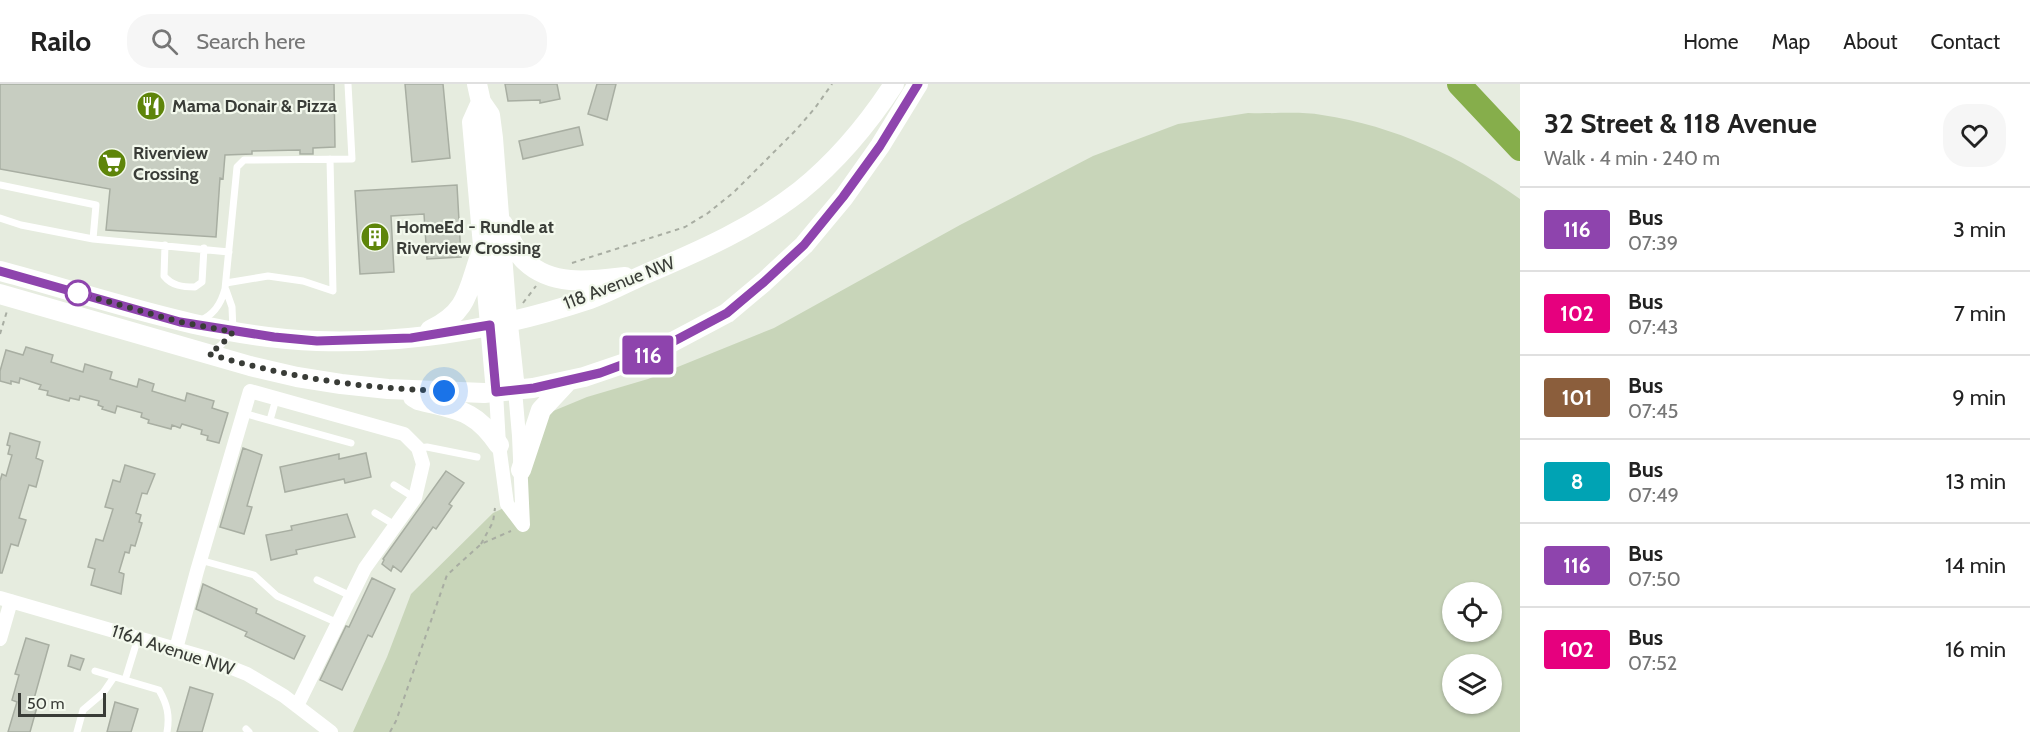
<!DOCTYPE html>
<html lang="en">
<head>
<meta charset="utf-8">
<style>
	body { margin:0; font-family:Cabin,sans-serif; background:#f6f6f6; color:#222; height:100vh; display:flex; flex-direction:column; font-size:22px; white-space:nowrap }
	* { box-sizing:border-box; margin:0 }
	p { font-size:20px; color:#767676 }
	.icon { flex:none; width:33px; height:33px; fill:none; stroke:currentColor; stroke-width:2; stroke-linecap:round; stroke-linejoin:round }
	.map { position:relative; flex:1; overflow:hidden }
	.drawer { display:flex; flex-direction:column; background:#fff; width:510px }
	.drawer>* { flex:none }
	.badge { padding:0 12px; border-radius:4px; font-size:21px; line-height:39px }
	.fabs { position:absolute; left:1442px; top:498px; display:grid; gap:12px }
	.fabs a { display:grid; place-items:center; width:60px; height:60px; border-radius:50%; background:#fff; box-shadow:0 2px 4px #0004; font-size:30px }
	.scale { position:absolute; left:18px; bottom:15px; width:88px; box-sizing:border-box; padding-left:6px; border:3px solid #393c37; border-top:0; font-size:16px; line-height:21px; white-space:nowrap; color:#393c37; -webkit-text-stroke:4px #f3f9ed; paint-order:stroke }
	.you { position:absolute; width:30px; height:30px; margin:-15px; border:4px solid #fff; border-radius:50%; background:#1a73e8; box-shadow:0 0 0 9px #1a73e833 }
	.map>.badge { position:absolute; translate:-50% -50%; box-shadow:0 0 0 3px #fff }
	.round { display:grid; place-items:center; flex:none; width:63px; height:63px; border-radius:24px; background:#f6f6f6 }
	.overview { display:flex; align-items:center; justify-content:space-between; height:102px; padding:0 24px }
	h1 { font-size:28px; font-weight:700; line-height:45px }
	ul { padding:0; list-style:none }
	li { display:flex; align-items:center; gap:18px; height:84px; padding:0 24px; border-top:2px solid #e0e0e0 }
	li div { flex:1 }
	li b { display:block; font-size:22px }
	li em { font-style:normal }
	li .badge { min-width:66px; font-weight:700; text-align:center }
	header { display:flex; align-items:center; gap:36px; box-sizing:border-box; height:84px; padding:0 30px; background:#fff; border-bottom:2px solid #e0e0e0 }
	header strong { font-size:28px }
	nav { display:flex; gap:33px; margin-inline-start:auto; font-size:21px }
	.search { width:420px; height:54px; background:#f6f6f6; display:flex; align-items:center; gap:15px; box-sizing:border-box; padding:0 21px; border-radius:24px; color:#767676; font-size:22px }
	main { display:flex; flex:1; min-height:0 }
	.map>svg:first-child { display:block }
</style>
</head>
<body>
<header>
<strong>Railo</strong>
<div class="search"><svg class="icon" aria-label="search" viewBox="0 0 24 24"><circle cx="10" cy="10" r="6"/><path d="M15 15l6 6"/></svg>Search here</div>
<nav><a>Home</a><a>Map</a><a>About</a><a>Contact</a></nav>
</header>
<main>
<div class="map">
<svg width="1520" height="648" viewBox="0 0 1520 648">
	<rect width="100%" height="100%" fill="#e6ecdf"/>
	<!-- green -->
	<path fill="#c8d5b9" fill-rule="evenodd" d="M1248,29C1273,30 1299,27 1322,31C1395,42 1461,73 1520,115V648H353L387,573L411,510L493,429L519,417L546,330L587,313L648,295L774,244L960,141L1093,72L1178,40ZM1452,508H1491V548H1452ZM1452,580H1491V620H1452Z"/>
	<!-- building -->
	<path fill="#c7cdc1" stroke="#a8aea2" stroke-width="1.5" d="M0,0H334L335,63L313,64V70H300V66L252,67V70L225,71L223,95L220,94L216,153L106,146L110,105L0,85Z
		M405,0H443L450,74L412,78Z
		M505,0H557L560,15L540,19V16L508,17Z
		M597,0H616L607,36L588,30Z
		M579,43L583,61L523,75L519,57Z
		M457,101L461,173L427,175L424,130L391,132L394,188L360,190L355,107Z
		M26,263L53,271L51,278L83,288L85,280L112,288L110,295L137,303L139,295L154,300L152,307L185,317L187,309L214,317L212,324L228,329L219,359L207,356L208,352L201,350L202,346L182,340L180,344L172,341L171,345L148,339L149,336L141,333L142,329L117,322L115,329L102,325L103,323L98,321L99,317L80,312L79,316L70,314L69,317L47,311L48,307L39,305L41,301L20,294L19,299L11,297V300L0,297V287L6,266L23,271Z
		M10,349L40,358L36,374L43,377L36,403L29,401L19,434L26,436L18,462L11,460L2,489H0V397L2,390L6,392L12,371L8,370L10,362L7,361Z
		M243,364L262,371L247,422L252,423L244,450L220,443Z
		M366,369L371,393L345,399L344,395L285,408L280,383L339,370V375Z
		M125,381L155,390L147,410L142,409L136,429L141,431L139,438L142,439L135,462L131,461L129,469L125,468L119,488L124,490L121,510L91,501L95,485L88,483L96,455L103,457L113,425L105,423L113,396L120,398Z
		M446,387L464,399L449,420L452,422L436,445L433,443L401,488L393,482L391,487L382,480L384,476L383,475Z
		M347,430L355,453L296,466L297,470L271,476L266,451L292,446L291,442Z
		M372,494L395,505L372,553L368,551L342,606L320,596L346,542L349,543Z
		M203,500L257,525L256,529L305,552L294,575L245,552L247,548L196,525Z
		M26,554L49,561L32,622L37,623L30,648H8L17,618L12,616L19,591L15,590Z
		M71,571L84,575L80,586L68,582Z
		M190,603L213,610L202,648H177Z
		M115,618L138,625L131,648H107Z"/>
	<g fill="none" stroke-linecap="round" stroke-linejoin="round">
		<!-- path -->
		<path stroke="#a8ada2" stroke-width="2" stroke-dasharray="4.5 4.5" stroke-linecap="butt" d="M572,179L685,143L708,129L734,108L796,46L815,24L832,0
			M523,219L536,202
			M0,250L7,227
			M481,460L493,438L495,424
			M390,648L396,637L447,491L481,460L511,447"/>
		<!-- lane -->
		<path stroke="#fff" stroke-width="7" d="M0,101L96,121L93,155
			M0,134L21,141L93,155L229,168
			M165,161L164,192C172,202 183,203 195,203L202,198L204,164
			M226,199L268,192L303,197L333,207L330,75
			M199,237C214,231 221,220 225,205L237,83L244,76L352,75L348,0
			M214,266L221,261L233,247L232,223L226,206
			M243,329L351,359
			M270,336L276,315
			M418,364L427,363L477,373
			M394,401L415,414
			M375,429L395,441
			M200,476L254,491L277,512L338,539
			M317,496L351,512
			M138,554L125,596L159,606C167,620 170,631 167,648
			M95,587L125,596
			M246,645L249,648
			M77,648L83,626L103,609L114,593"/>
		<!-- street -->
		<path stroke="#fff" stroke-width="14" d="M496,308L499,361L507,420L523,441L519,352L515,306
			M0,514L207,574L247,590L284,612L331,648
			M0,555L11,517
			M176,565L197,487L250,307L404,350L418,364L423,380L415,414L365,484L297,622"/>
		<!-- secondary -->
		<path stroke="#fff" stroke-width="20" d="M477,0L481,18L490,31L493,54L506,222L515,306
			M481,18L472,38L496,308
			M503,140C510,153 515,167 525,177C552,203 591,197 625,193
			M0,187C105,215 208,253 317,257C409,260 503,244 590,215C610,208 629,197 648,189C702,166 754,143 800,107C837,77 868,40 894,0
			M0,210L250,282L297,293L341,300L388,305L484,309L533,304L584,293L646,272L727,229L764,198L804,161L844,113L880,62L918,0
			M430,246C469,228 468,205 481,169
			M413,313L418,316C457,326 475,325 499,361
			M521,386L541,326L568,297"/>
		<!-- highway -->
		<path stroke="#86ae4b" stroke-width="24" d="M1459,0L1520,65"/>
	</g>
	<g fill="none" stroke-linecap="round" stroke-linejoin="round">
		<!-- line casing -->
		<g stroke="#fff" stroke-width="14">
			<path id="line" d="M0,187L180,238L274,253L317,257L411,254L490,241L496,308L534,304L600,289L646,272L727,229L764,198L804,161L843,113L880,62L918,0"/>
		</g>
		<!-- line -->
		<use href="#line" stroke="#8e44ad" stroke-width="9"/>
		<!-- walk -->
		<path stroke="#393c37" stroke-width="6" stroke-dasharray="0 10.8" d="M78,209L180,238L233,248L221,261L209,270C290,294 359,304 444,307"/>
	</g>
	<!-- icons -->
	<defs>
		<g id="restaurant-disc" transform="scale(1.5)"><circle r="9.5" fill="#5e850a" stroke="#f3f9ed"/><path d="M-5-6h1v4h1v-4h1v4h1v-4h1v5L-1.5 .5V6h-2V.5L-5-1ZM5-6V6H3V1.5H1.5Q1.5-4 5-6Z" fill="#fff"/></g>
		<g id="supermarket-disc" transform="scale(1.5)"><circle r="9.5" fill="#5e850a" stroke="#f3f9ed"/><path d="M-6-5.5h2.5l.6 2H6L4.5 2H-2.5L-4.4-4H-6ZM-1.5 3.2a1.3 1.3 0 1 0 .1 0ZM3 3.2a1.3 1.3 0 1 0 .1 0Z" fill="#fff"/></g>
		<g id="building-disc" transform="scale(1.5)"><circle r="9.5" fill="#5e850a" stroke="#f3f9ed"/><path d="M-4-6H4V6H1V3H-1V6H-4ZM-2.5-4.3h1.7v1.8h-1.7ZM.8-4.3h1.7v1.8H.8ZM-2.5-1h1.7V.8h-1.7ZM.8-1h1.7V.8H.8Z" fill="#fff"/></g>
	</defs>
	<g fill-rule="evenodd">
		<use href="#restaurant-disc" x="151" y="22"/>
		<use href="#supermarket-disc" x="112" y="79"/>
		<use href="#building-disc" x="375" y="153"/>
	</g>
	<!-- markers -->
	<circle fill="#fff" stroke="#8e44ad" stroke-width="3" cx="78" cy="209" r="12"/>
	<g text-anchor="middle" dominant-baseline="central" stroke-width="4.5" stroke-linejoin="round" paint-order="stroke">
		<!-- poi labels -->
		<g font-size="18" font-weight="bold" fill="#393c37" stroke="#f3f9ed" text-anchor="start">
			<text x="172" y="22">Mama Donair &amp; Pizza</text>
			<text x="133" y="69">Riverview<tspan x="133" dy="21">Crossing</tspan></text>
			<text x="396" y="143">HomeEd - Rundle at<tspan x="396" dy="21">Riverview Crossing</tspan></text>
		</g>
		<!-- street labels -->
		<g font-size="18" fill="#393c37" stroke="#f3f9ed">
			<text transform="translate(619 199) rotate(-21)">118 Avenue NW</text>
			<text transform="translate(173 566) rotate(18)">116A Avenue NW</text>
		</g>
	</g>
</svg>
<div class="fabs">
<a><svg class="icon" aria-label="locate" viewBox="0 0 24 24"><circle cx="12" cy="12" r="6"/><path d="M12 2v4M12 18v4M2 12h4M18 12h4"/></svg></a>
<a><svg class="icon" aria-label="layers" viewBox="0 0 24 24"><path d="M12 4l9 5-9 5-9-5zM3 14l9 5 9-5"/></svg></a>
</div>
<div class="scale">50 m</div>
<div class="you" style="left:444px;top:307px"></div>
<b class="badge" style="left:648px;top:271px;background:#8e44ad;color:#fff">116</b>
</div>
<section class="drawer">
<div class="overview"><div><h1>32 Street &amp; 118 Avenue</h1><p>Walk · 4 min · 240 m</p></div><a class="round"><svg class="icon" aria-label="heart" viewBox="0 0 24 24"><path d="M12 20l-8-8c-3-5 5-10 8-4 3-6 11-1 8 4z"/></svg></a></div>
<ul>
<li><span class="badge" style="background:#8e44ad;color:#fff">116</span><div><b>Bus</b><p>07:39</p></div><em>3 min</em></li>
<li><span class="badge" style="background:#e6007e;color:#fff">102</span><div><b>Bus</b><p>07:43</p></div><em>7 min</em></li>
<li><span class="badge" style="background:#8b5e3c;color:#fff">101</span><div><b>Bus</b><p>07:45</p></div><em>9 min</em></li>
<li><span class="badge" style="background:#00a3b4;color:#fff">8</span><div><b>Bus</b><p>07:49</p></div><em>13 min</em></li>
<li><span class="badge" style="background:#8e44ad;color:#fff">116</span><div><b>Bus</b><p>07:50</p></div><em>14 min</em></li>
<li><span class="badge" style="background:#e6007e;color:#fff">102</span><div><b>Bus</b><p>07:52</p></div><em>16 min</em></li>
</ul>
</section>
</main>
</body>
</html>
